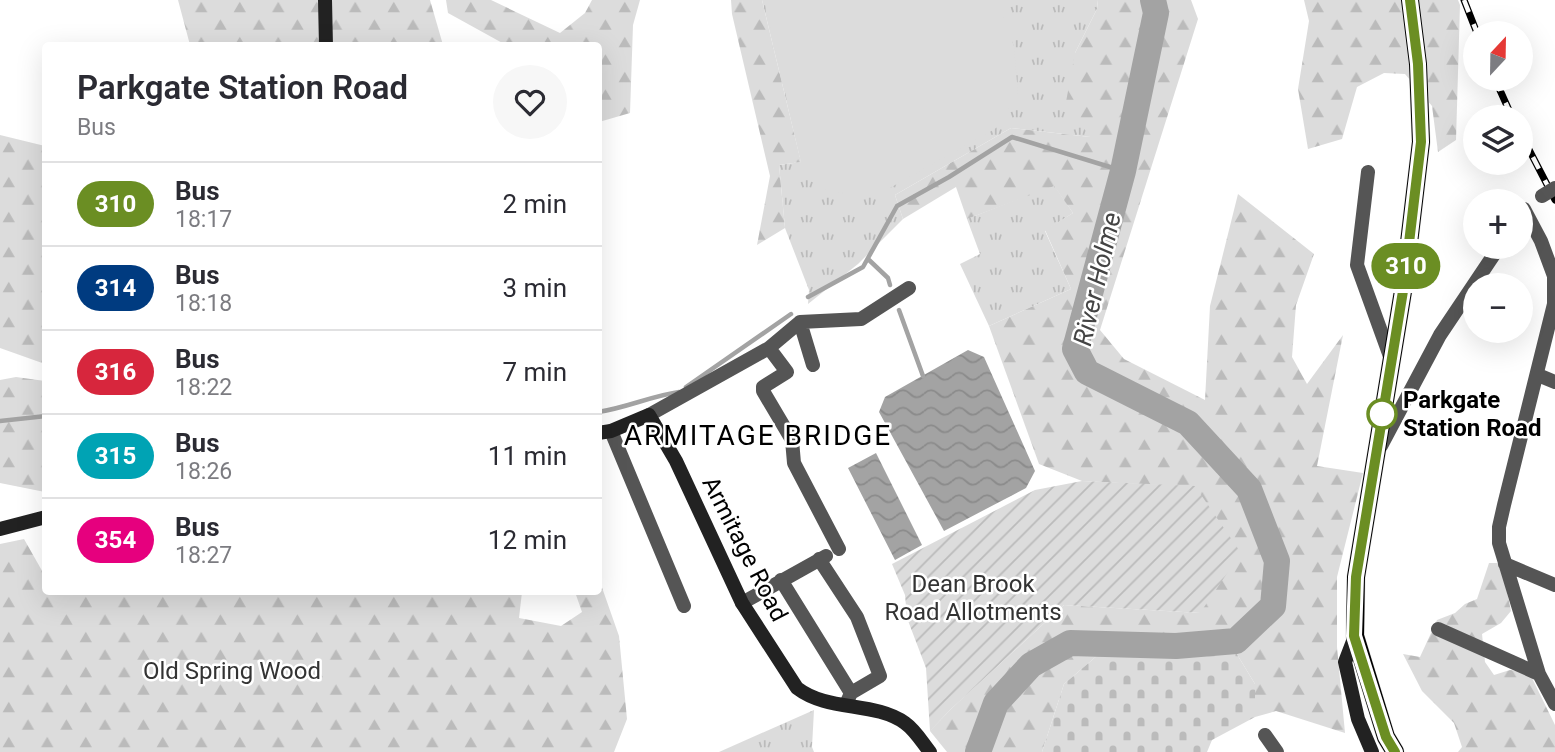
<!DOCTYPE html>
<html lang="en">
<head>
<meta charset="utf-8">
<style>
	body { margin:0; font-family:Roboto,sans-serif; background:#f7f7f7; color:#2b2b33; height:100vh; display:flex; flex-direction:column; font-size:26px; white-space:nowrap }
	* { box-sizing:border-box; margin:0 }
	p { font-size:23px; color:#7c7c81 }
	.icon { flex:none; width:38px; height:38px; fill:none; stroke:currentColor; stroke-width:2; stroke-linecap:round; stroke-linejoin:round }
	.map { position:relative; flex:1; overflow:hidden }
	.sheet { position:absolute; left:42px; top:42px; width:560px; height:553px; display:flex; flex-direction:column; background:#fff; border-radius:7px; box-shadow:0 7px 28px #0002 }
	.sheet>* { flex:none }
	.badge { padding:0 14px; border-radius:23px; font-size:24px; line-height:46px }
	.needle { width:46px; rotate:22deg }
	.controls { position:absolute; left:1463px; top:21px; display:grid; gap:14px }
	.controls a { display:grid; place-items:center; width:70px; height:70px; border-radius:50%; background:#fff; box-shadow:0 7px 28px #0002; font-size:35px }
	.map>.badge { position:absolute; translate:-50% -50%; box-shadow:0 0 0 4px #fff }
	.round { display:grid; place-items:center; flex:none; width:74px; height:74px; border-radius:37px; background:#f7f7f7 }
	.summary { display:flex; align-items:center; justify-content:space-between; height:119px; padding:0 35px }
	h1 { font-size:33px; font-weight:600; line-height:52px }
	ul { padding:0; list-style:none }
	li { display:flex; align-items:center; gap:21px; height:84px; padding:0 35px; border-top:2px solid #e1e1e2 }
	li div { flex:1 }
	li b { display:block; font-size:26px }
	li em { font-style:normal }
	li .badge { min-width:77px; font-weight:700; text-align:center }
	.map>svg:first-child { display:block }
</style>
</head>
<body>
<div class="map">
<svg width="1555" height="752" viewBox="0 0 1555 752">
	<defs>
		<pattern id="grass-tufts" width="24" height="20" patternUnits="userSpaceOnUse" patternTransform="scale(1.75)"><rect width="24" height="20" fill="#dcdcdc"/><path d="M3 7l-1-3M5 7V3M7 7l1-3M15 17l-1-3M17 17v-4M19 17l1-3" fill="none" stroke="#bbb"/></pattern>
		<pattern id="forest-firs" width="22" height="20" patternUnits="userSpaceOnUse" patternTransform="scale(1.75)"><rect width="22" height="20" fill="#dcdcdc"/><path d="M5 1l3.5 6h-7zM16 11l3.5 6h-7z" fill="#bbb"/></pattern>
		<pattern id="cemetery-stones" width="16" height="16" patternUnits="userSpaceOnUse" patternTransform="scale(1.75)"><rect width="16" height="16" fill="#dcdcdc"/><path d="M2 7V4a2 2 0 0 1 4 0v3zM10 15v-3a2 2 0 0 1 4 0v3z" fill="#bbb"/></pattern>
		<pattern id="garden-furrows" width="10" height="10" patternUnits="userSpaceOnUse" patternTransform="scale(1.75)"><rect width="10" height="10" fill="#dcdcdc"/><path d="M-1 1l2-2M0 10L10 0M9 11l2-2" fill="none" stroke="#bbb"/></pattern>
		<pattern id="water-waves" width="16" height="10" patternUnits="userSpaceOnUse" patternTransform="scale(1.75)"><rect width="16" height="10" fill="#a3a3a3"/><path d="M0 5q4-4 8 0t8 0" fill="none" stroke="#8b8b8b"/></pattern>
	</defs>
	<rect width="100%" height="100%" fill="#fff"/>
	<!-- grass -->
	<path fill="url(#grass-tufts)" d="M762,0H1098L1097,9L1075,53L1090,137L1011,128L895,195L903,219L858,264L808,304L809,290L785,228L779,165L801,162Z
		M1054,185L1073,213L1045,231L1071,289L989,326L960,264L980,254L967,219Z
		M814,710L812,747L814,752H719Z"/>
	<!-- forest -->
	<path fill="url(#forest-firs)" d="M178,0H430L443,45H190Z
		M446,0H491L560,33L585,13L592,0H640L633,25L630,113L599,122L598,46L506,45L448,13Z
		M731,0H762L801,162L779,165L785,228L757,245L770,176L732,14Z
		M1098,0H1191L1198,19L1100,330L1124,359L1205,400L1210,306L1238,194L1314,254L1296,305L1292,357L1307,384L1343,335L1317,466L1363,473L1337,577V647L1345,733L1276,711L1255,717V684L1235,651L1179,655L1099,654L1064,684L1042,752H947L930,731L951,709L1064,605L1200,613L1195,487L1082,481L1039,464L989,326L1071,289L1045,230L1073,213L1054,186L967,219L956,187L903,219L895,195L1011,128L1090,137L1066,102L1075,53L1097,9Z
		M1304,0H1458L1460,5L1456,140L1438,152L1432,106L1405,74L1384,73L1357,87L1342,139L1308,149L1298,89L1309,21Z
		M0,135L45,146V364L0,348Z
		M16,377L45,381V492L0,483V380Z
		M24,539L45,576L46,592H522L519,618L561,626L582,612L575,592H598L599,579L619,636L627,719L614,752H0V544Z
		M1489,563H1501L1511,611L1501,623L1482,634L1485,662L1494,675L1510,670L1525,672L1532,678L1555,725V752H1458L1462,747L1454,723L1422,691L1403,654L1420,657L1437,620L1455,613L1465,604L1477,599Z"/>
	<!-- cemetery -->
	<path fill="url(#cemetery-stones)" d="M1235,651L1255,684V717L1212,740L1207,752H1042L1064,684L1099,654L1179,655Z"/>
	<!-- garden -->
	<path fill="url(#garden-furrows)" d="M1082,481L1195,486L1241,553L1200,613L1064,605L951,709L930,731L926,668L907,618L905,595L892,564L1035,490Z"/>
	<!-- pitch -->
	<path fill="#dcdcdc" d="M764,0H997L1014,46L1018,94L995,129L888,189L860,197L825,189L801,162Z"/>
	<!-- water -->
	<path fill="url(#water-waves)" d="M968,350L984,357L1035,471L1026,488L944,531L879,412L885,397Z
		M876,453L922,545L895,560L848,468Z"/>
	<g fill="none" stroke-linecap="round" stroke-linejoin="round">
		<!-- stream -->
		<path stroke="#a3a3a3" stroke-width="4.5" d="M868,259L888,278L890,285
			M808,297L863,267L897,206L949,177L1012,137L1123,171
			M899,310L923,376
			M686,387L791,314
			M598,412C626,408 651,396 679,392
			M0,421L46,416"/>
		<!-- river -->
		<path stroke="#a3a3a3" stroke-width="26" d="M978,752L996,703L1031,665L1070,643L1176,646L1236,641L1273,606L1277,561L1249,489L1188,423L1087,372L1075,349L1123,171L1156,13L1153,0"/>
		<!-- primary casing -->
		<g stroke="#dbdbdb" stroke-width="19">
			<path id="primary" d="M1395,752L1386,737L1355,636L1356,577L1404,285L1421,142L1418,64L1410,0"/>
		</g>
		<!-- minor -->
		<path stroke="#555" stroke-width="14" d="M1368,172L1357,265L1391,359
			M1524,209L1541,241L1554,276V304L1504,505L1499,527V543L1539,674L1555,704
			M800,322L813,365
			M769,348L787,372L763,387V391L792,440L794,463L839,549
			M1538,375L1555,382
			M649,415L769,348L800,322L861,319L909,288
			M611,431L684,606
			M1381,446L1440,335L1499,247
			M819,559L857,617L880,676L851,693
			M1505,564L1555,585
			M781,580L851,693L847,702
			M742,603L826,556
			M1438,629L1539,674
			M1265,735L1277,752"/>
		<!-- secondary -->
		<path stroke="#222" stroke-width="14" d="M325,0L326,46
			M598,433L611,431L649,415L676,461L742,603L797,688C828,712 874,701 905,723C915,730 922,742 930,752
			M0,529L46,517
			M1355,636L1345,662L1358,719L1372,752"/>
		<!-- primary -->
		<use href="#primary" stroke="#000" stroke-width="18"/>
		<!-- rail casing -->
		<g stroke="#000" stroke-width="7">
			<path id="rail" d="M1464,0L1477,33
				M1495,79L1512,117
				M1521,134L1555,200"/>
		</g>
		<!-- rail -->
		<use href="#rail" stroke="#fff" stroke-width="4.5" stroke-dasharray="13" stroke-linecap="butt"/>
		<!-- minor-bridge -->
		<path stroke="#555" stroke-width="14" d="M1542,196L1555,188"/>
	</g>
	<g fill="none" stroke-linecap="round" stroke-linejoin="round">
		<!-- line casing -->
		<g stroke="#fff" stroke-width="16">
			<path id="line" d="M1395,752L1386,737L1354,636L1356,577L1404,285L1421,142L1418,64L1410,0"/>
		</g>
		<!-- line -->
		<use href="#line" stroke="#6b8e23" stroke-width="10"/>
	</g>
	<!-- markers -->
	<circle fill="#fff" stroke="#6b8e23" stroke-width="3.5" cx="1382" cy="414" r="14"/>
	<g text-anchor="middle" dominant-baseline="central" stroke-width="5" stroke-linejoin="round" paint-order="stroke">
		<!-- stop labels -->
		<g font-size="24" font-weight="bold" fill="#000" stroke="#fff" text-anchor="start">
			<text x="1403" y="400">Parkgate<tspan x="1403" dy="28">Station Road</tspan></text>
		</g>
		<!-- street labels -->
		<g font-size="24" fill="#000" stroke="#fff">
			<text transform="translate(745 549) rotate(63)">Armitage Road</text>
		</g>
		<!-- park labels -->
		<g font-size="24" fill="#333" stroke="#fff">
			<text x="973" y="584">Dean Brook<tspan x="973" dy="28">Road Allotments</tspan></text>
			<text x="232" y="671">Old Spring Wood</text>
		</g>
		<!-- water labels -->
		<g font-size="26" font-style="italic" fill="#444" stroke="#fff">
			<text transform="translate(1097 279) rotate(-77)">River Holme</text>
		</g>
		<!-- quarter labels -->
		<g font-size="28" letter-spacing="2" fill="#000" stroke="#fff">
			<text x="758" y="435">ARMITAGE BRIDGE</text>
		</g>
	</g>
</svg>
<div class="controls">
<a><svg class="needle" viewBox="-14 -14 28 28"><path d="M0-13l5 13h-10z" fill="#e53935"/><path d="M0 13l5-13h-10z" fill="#7c7c81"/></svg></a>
<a><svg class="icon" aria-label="layers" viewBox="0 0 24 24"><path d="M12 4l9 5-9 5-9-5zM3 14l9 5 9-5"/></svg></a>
<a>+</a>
<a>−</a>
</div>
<b class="badge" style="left:1406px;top:266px;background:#6b8e23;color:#fff">310</b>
<section class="sheet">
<div class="summary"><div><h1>Parkgate Station Road</h1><p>Bus</p></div><a class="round"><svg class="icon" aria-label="heart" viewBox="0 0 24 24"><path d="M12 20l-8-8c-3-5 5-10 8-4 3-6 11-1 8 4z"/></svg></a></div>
<ul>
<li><span class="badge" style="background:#6b8e23;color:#fff">310</span><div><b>Bus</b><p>18:17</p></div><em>2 min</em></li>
<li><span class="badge" style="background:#003b80;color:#fff">314</span><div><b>Bus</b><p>18:18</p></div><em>3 min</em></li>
<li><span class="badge" style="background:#d7263d;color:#fff">316</span><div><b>Bus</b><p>18:22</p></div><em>7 min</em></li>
<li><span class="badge" style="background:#00a3b4;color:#fff">315</span><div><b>Bus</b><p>18:26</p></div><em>11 min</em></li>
<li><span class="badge" style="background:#e6007e;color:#fff">354</span><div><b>Bus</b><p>18:27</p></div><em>12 min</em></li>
</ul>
</section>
</div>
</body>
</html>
